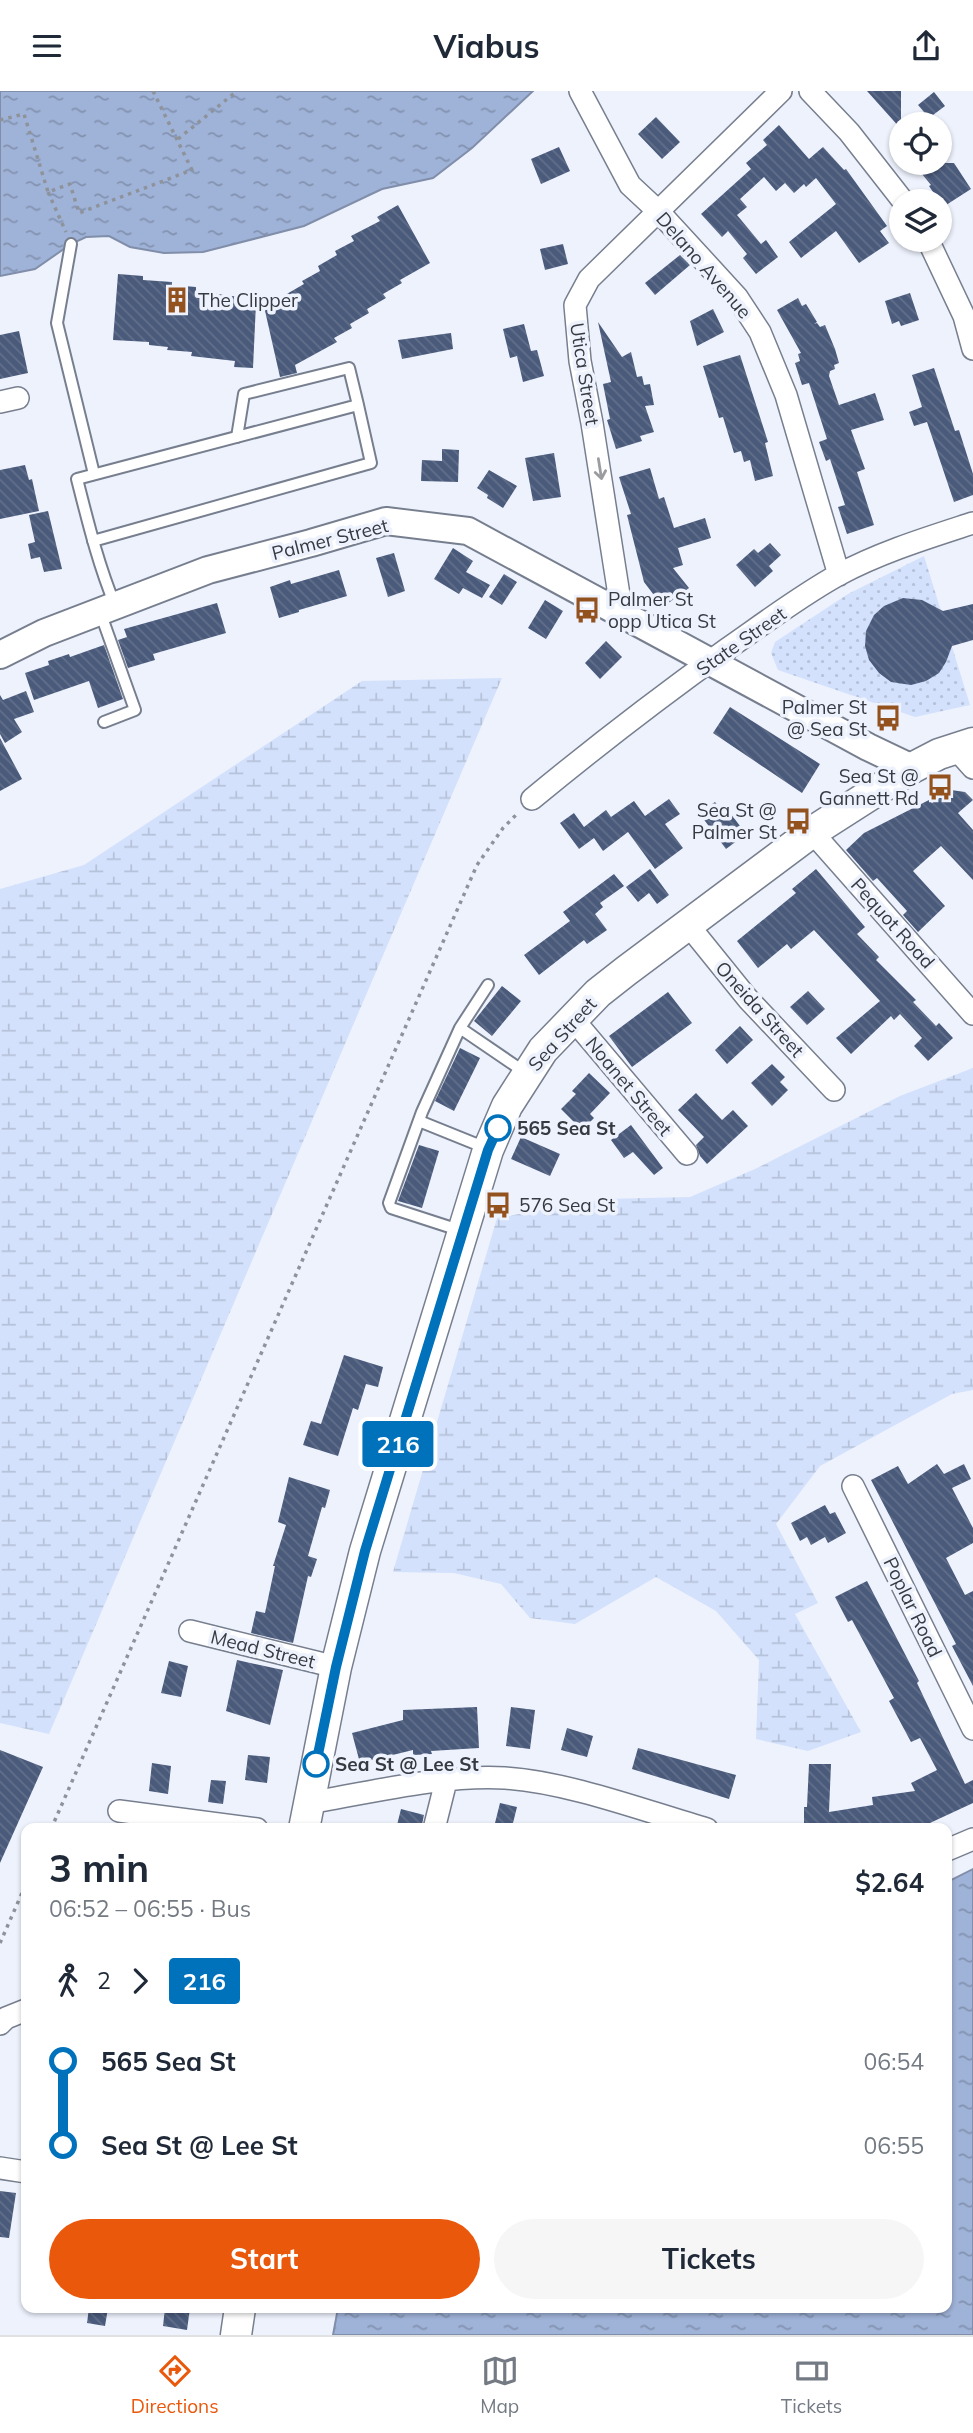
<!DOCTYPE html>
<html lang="en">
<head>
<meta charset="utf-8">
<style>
	body { margin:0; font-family:Mulish,sans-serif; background:#f6f6f7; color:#1f2937; height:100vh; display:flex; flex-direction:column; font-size:26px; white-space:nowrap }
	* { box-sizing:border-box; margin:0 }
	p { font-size:23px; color:#747a83 }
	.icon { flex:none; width:38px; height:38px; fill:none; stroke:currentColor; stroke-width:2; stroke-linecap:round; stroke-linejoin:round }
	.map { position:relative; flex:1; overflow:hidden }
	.panel { position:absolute; left:21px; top:1732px; width:931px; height:490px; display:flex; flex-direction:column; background:#fff; border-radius:14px; box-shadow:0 2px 5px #0004 }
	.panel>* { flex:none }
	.badge { padding:0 14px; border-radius:5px; font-size:24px; line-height:46px }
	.buttons { position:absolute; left:889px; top:21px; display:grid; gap:14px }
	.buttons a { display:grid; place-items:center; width:63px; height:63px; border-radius:50%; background:#fff; box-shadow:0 2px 5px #0004; font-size:35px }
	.map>.badge { position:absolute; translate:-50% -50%; box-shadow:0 0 0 4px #fff }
	.legs { display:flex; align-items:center; gap:10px; height:77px; padding:0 28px; font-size:23px }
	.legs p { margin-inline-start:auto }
	.head { display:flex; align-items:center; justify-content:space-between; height:119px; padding:0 28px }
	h1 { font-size:38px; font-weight:700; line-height:52px }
	.action { display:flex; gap:14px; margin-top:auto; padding:14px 28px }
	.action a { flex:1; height:80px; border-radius:42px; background:#ea580c; color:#fff; font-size:28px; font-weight:700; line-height:80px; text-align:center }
	.action a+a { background:#f6f6f7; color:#1f2937 }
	ul { padding:0 28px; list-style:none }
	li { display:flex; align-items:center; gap:24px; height:84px; font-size:26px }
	li i { display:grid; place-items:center; width:10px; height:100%; margin:0 9px; background:currentColor }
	li i::after { content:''; width:18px; height:18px; margin:-9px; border:5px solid; border-radius:50%; background:#fff }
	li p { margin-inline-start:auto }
	li:first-child i { background:linear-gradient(#0000 50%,currentColor 0) }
	li:last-child i { background:linear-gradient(currentColor 50%,#0000 0) }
	header { display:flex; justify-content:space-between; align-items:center; height:91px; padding:0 28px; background:#fff; font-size:32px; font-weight:700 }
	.menu { display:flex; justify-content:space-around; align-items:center; height:98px; border-top:2px solid #e0e1e3; background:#fff; font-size:19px; color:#747a83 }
	.menu a { display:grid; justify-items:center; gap:4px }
	.menu .on { color:#ea580c }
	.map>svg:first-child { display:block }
</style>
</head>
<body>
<header><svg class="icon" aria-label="menu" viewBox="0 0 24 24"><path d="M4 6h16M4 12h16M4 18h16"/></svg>Viabus<svg class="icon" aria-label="share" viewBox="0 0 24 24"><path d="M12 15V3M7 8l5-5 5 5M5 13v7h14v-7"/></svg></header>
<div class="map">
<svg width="973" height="2244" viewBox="0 0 973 2244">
	<defs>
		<pattern id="grass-dots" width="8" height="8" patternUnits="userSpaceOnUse" patternTransform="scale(1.75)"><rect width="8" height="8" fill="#d3e1fc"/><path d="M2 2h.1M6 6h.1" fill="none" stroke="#b6c2d9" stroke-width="1.8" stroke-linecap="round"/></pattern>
		<pattern id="wetland-marsh" width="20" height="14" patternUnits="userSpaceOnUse" patternTransform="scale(1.75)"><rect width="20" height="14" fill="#d3e1fc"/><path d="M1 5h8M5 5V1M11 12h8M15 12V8" fill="none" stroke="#b6c2d9"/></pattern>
		<pattern id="water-ripples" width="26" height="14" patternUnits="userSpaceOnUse" patternTransform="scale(1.75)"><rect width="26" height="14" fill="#9fb2d7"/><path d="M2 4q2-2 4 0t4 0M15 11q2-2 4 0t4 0" fill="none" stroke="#8292b0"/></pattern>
		<pattern id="building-back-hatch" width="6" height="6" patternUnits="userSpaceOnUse" patternTransform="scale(1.75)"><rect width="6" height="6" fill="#4a5a7b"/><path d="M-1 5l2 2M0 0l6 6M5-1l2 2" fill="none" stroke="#626f8a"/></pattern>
	</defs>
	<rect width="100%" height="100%" fill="#edf2fd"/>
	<!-- grass -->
	<path fill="url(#grass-dots)" d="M924,465L970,614L915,626L778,579L771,562L775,551L848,503Z"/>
	<!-- wetland -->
	<path fill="url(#wetland-marsh)" d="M502,587L49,1643L0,1632V798L84,774L362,590Z
		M973,977V1299L952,1303L820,1375L776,1433L818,1512L795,1523L861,1641L808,1660L756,1648L759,1569L716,1520L656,1486L575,1533L530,1527L501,1493L454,1482L393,1481L497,1127L605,1108L690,1106L755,1078L900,1005Z"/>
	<!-- water -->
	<path fill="url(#water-ripples)" stroke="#808eaa" stroke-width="2" d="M0,0H533L472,57L433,87L382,98L304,135L203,161L164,162L130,156L109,145L86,146L71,153L35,178L0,185Z
		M973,1778V2244H333L338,2217H947V1791Z"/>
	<!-- building -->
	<path fill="url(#building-back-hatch)" d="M867,0H901V38Z
		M934,1L945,15L929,27L918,14Z
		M656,26L680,51L662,68L638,43Z
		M779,34L809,68L823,56L844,79L846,78L887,135L880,140L889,152L859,172L836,140L801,167L789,151L836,113L816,87L806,96L804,93L794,102L785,92L776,100L764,86L740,108L747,116L737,124L761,153L766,149L778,166L756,183L743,167L747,163L728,140L722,146L701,123L751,78L746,72L767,54L763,49Z
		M559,56L570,80L541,93L531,68Z
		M913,72H954L971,98L943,116L929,95L931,94Z
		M398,114L430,172L400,189L402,192L383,203L386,207L367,218L369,222L350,233L352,237L334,247L337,251L295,274L297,282L280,286L263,211L285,204L304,193L302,190L320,180L318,175L337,164L335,160L354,150L351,145L380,130L377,126Z
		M563,153L568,173L545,179L540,158Z
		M680,164L690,174L655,204L645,192Z
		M118,183L143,185V189L172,191V194L196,196V200L239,206V211L256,212L253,277L234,276L235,270L191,265L192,261L167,259L168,256L149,254V251L113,249Z
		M910,202L919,229L901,235L899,230L892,233L885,210Z
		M798,207L802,215L806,213L817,231L814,233L817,232L820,236L825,234L835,258L839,272L834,274L835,278L830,280L829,285L839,314L875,302L884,329L851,339L865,378L857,381L874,434L847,443L838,416L845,414L830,368L826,370L819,351L827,348L809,292L802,294L795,272L800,270L798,263L801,262L777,219Z
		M713,218L724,241L697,255L690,230Z
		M598,231L622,266L631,261L637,286L642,285L644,294L650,293L654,314L645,315L654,341L640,345L642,350L616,358L607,329L610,328L603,293L611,291Z
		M524,233L531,260L537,259L544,285L523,291L517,265L510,267L503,238Z
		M19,240L28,282L0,288V244Z
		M451,242L453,258L402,268L398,249Z
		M740,264L768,351L765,352L773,385L755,390L750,369L744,371L741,360L734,362L723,326L719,327L703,275Z
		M934,277L955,340L959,339L973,383V404L954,411L927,331L914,335L909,321L922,316L912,284Z
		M442,358L459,359L458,391L421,390L422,369L442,370Z
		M554,362L561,406L533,410L525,367Z
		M25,374L29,389L32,388L39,420L0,428V379Z
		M650,377L659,408L664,406L674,437L705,427L711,447L678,457L683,474L673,477L689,497L663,516L644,491L627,424L631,423L619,386Z
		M489,379L517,395L503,417L487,407L488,404L477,397Z
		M48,420L62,478L44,481L40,466L31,468L28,453L35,451L29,424Z
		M770,452L781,464L769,475L773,480L755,496L736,474L754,458L758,462Z
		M453,457L473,470L466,481L490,494L482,507L463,497L459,503L434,488Z
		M394,462L405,500L388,506L376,467Z
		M339,479L347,505L299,519V521L279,527L270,496L290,489L291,493Z
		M504,483L517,491L502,514L489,506Z
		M903,507L922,509L943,520L973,513V549L952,555L946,571L939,582L926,590L911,594L891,591L879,582L869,569L865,555L866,540L874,524L884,515Z
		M545,509L563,520L546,548L528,537Z
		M217,512L226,542L153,563L155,569L128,577L118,549L127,546L124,538Z
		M606,550L622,566L600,588L585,572Z
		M104,554L123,608L98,617L89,590L34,609L25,582L49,574L48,570L69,563L70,566Z
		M26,600L34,621L14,628L22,641L5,652L0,643V604L3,609Z
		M730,616L820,673L802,702L713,642Z
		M0,647L22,688L0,700Z
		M951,699L965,701L973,709L958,722L973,739V789L941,755L913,780L945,815L918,841L903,824L907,820L877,787L873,790L846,759L864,742L929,709L932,712Z
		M669,708L680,723L665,733L683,757L655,778L628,741L603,760L594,747L579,758L560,732L574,722L584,736L606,719L611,726L634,710L645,725Z
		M715,711L720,718L725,715L746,743L726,758L699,722Z
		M650,778L669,804L657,813L649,802L638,811L626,796Z
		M816,778L865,836L857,843L879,866L876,869L916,909L913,911L936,935L939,932L953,947L928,970L914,955L922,947L900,923L894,929L891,925L851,963L836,947L880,910L814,839L791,858L787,853L758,877L737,850L796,802L792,798Z
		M614,783L624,795L600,812L603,816L595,823L607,839L587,853L584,849L539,884L524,864L570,830L563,821Z
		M502,895L521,910L492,945L474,930Z
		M808,900L825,918L807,934L790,916Z
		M668,901L692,932L632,976L609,945Z
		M740,935L753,949L727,973L715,959Z
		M460,957L480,967L454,1020L435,1010Z
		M772,973L785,986L780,991L788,999L772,1015L751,992Z
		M589,982L610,1002L590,1023L594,1027L582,1039L561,1018L576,1003L572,1000Z
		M696,1002L722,1029L733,1019L748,1035L707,1073L700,1065L696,1054L704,1046L678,1019Z
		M631,1034L663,1077L654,1084L633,1061L624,1067L611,1049Z
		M521,1046L560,1063L550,1085L511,1068Z
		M419,1054L439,1060L422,1117L398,1110Z
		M344,1264L383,1276L378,1296L366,1293L358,1319L353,1317L338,1365L303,1354L311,1330L321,1333Z
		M937,1373L944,1383L964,1373L971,1388L952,1397L973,1437V1452L946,1467L965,1504L973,1500V1595L952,1555L956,1553L871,1389L898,1375L908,1393Z
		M289,1386L330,1399L325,1417L322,1416L308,1465L317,1468L311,1486L308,1485L293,1552L251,1542L256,1520L265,1522L275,1475H273L286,1434L278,1431Z
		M825,1414L830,1423L835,1421L846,1442L828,1452L825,1446L811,1454L807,1446L800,1450L791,1432Z
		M867,1490L919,1590L917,1592L965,1693L973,1689V1712L917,1738H804V1716H807L809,1673H831L829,1721L873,1714L872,1706L915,1700L911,1692L937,1679L920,1647L911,1651L889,1610L894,1607L852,1529L848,1531L835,1506Z
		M237,1569L283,1579L270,1634L226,1620Z
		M169,1570L188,1575L181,1606L161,1602Z
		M477,1616L479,1657L431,1660L432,1663L413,1664V1659L360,1672L352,1642L403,1629V1619Z
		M511,1616L535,1619L530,1658L506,1655Z
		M567,1637L593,1645L587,1666L561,1659Z
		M638,1657L736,1684L729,1708L632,1678Z
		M0,1659L43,1676L0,1772Z
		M248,1664L270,1666L267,1692L245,1689Z
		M152,1672L171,1675L168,1703L149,1700Z
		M211,1689L226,1690L223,1713L208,1711Z
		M500,1712L517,1716L512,1736L495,1732Z
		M401,1718L424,1724L421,1738H396Z
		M0,2100L16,2102L9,2147L0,2146Z
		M89,2217H108L105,2235L87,2232Z
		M165,2217H190L187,2239L163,2235Z"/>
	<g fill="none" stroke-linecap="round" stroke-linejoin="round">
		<!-- service casing -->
		<g stroke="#777f8f" stroke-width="14">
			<path id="service" d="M71,153L57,232L94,383
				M237,346L244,303L349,277L358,314
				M93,450L371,372L358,314L77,388C88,431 98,473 115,514
				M100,521L135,619L104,631
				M488,894L460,937L526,982
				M460,937L422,1021L389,1112L391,1117L462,1140
				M419,1030L486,1057"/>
		</g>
		<!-- minor casing -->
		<g stroke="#777f8f" stroke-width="24">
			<path id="minor" d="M580,0L630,94L659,121L737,206L760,241L786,304L839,484
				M810,0L849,41L903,110
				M928,149L964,225L973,258
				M0,311L18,307
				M622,523L592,332L580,270L575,214L589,188L781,0
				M956,658L973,677
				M532,708C595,656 660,606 727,558C763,533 800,505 838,484C881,461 927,447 973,432
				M812,741L973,923
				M689,835L748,908L834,999
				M572,927L687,1063
				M853,1395L973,1638
				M190,1540L336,1576
				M308,1712C367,1702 446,1683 505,1687C568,1691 645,1720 707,1738
				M119,1720L257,1738
				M434,1738L446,1690
				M947,1759L973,1748
				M0,1933L6,1927L26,1919
				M0,2077L26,2081"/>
		</g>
		<!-- tertiary casing -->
		<g stroke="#777f8f" stroke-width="30">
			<path id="tertiary" d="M0,564L44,542L208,479L311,452L386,430L468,440L868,656L912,677"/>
		</g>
		<!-- secondary casing -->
		<g stroke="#777f8f" stroke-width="33">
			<path id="secondary" d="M304,1738L336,1576L365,1460L488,1059L507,1015L543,959L598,902L626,880L812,741L912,677L939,663L973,652
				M236,2244L240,2217"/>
		</g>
		<!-- path -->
		<path stroke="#8e939b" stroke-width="3.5" stroke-dasharray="3.5 5" stroke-linecap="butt" d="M0,29L24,23L48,101L70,93L79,122L192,79L153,0
			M178,48L237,0
			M48,101L66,141
			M51,1738L477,774L503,737L518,722
			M0,1852L26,1793"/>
		<!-- service -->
		<use href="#service" stroke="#fff" stroke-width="10"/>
		<!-- minor -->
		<use href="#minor" stroke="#fff" stroke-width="21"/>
		<!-- tertiary -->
		<use href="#tertiary" stroke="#fff" stroke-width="26"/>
		<!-- secondary -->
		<use href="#secondary" stroke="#fff" stroke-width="30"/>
	</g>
	<!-- one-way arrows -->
	<defs><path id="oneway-shaft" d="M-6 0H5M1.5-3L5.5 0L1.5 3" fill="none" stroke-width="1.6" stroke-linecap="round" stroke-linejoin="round" transform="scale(1.75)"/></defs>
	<use stroke="#9a9ca0" href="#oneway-shaft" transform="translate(600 378) rotate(81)"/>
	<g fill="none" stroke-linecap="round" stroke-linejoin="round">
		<!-- line-1 casing -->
		<g stroke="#fff" stroke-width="16">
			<path id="line-1" d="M316,1673L336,1576L365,1460L488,1059L498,1037"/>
		</g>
		<!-- line-1 -->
		<use href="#line-1" stroke="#0072bc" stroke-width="10"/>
	</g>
	<!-- icons -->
	<defs>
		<g id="building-bare" transform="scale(2.1)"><path d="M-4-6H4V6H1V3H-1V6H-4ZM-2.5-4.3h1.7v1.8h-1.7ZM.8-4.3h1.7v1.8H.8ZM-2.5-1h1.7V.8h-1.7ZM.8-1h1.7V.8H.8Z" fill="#93511e" stroke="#edf2fd" stroke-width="2.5" paint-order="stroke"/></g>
		<g id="bus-bare" transform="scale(2.1)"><path d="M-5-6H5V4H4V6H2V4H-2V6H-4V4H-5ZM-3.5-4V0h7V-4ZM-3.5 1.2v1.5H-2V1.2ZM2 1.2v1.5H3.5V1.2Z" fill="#93511e" stroke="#edf2fd" stroke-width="2.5" paint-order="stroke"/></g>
	</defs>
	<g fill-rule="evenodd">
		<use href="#building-bare" x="177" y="209"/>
		<use href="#bus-bare" x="587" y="519"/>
		<use href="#bus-bare" x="888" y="627"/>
		<use href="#bus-bare" x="940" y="696"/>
		<use href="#bus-bare" x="798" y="730"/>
		<use href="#bus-bare" x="498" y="1114"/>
	</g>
	<!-- markers -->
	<g fill="#fff" stroke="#0072bc" stroke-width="3.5">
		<circle cx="498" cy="1037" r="12"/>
		<circle cx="316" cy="1673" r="12"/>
	</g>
	<g text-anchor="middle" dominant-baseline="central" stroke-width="7" stroke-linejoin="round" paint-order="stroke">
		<!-- street labels -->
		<g font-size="19" fill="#363a41" stroke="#edf2fd">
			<text transform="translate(704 174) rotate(49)">Delano Avenue</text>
			<text transform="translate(585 283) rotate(81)">Utica Street</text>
			<text transform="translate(330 448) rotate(-14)">Palmer Street</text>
			<text transform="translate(741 550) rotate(-35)">State Street</text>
			<text transform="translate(893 832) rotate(48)">Pequot Road</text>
			<text transform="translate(760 918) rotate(48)">Oneida Street</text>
			<text transform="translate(562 943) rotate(-48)">Sea Street</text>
			<text transform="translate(629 995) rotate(50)">Noanet Street</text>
			<text transform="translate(913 1516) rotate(64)">Poplar Road</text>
			<text transform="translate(263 1558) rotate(14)">Mead Street</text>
		</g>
		<!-- poi labels -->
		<g font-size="19" fill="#363a41" stroke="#edf2fd" text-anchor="start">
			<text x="198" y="209">The Clipper</text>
			<text x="608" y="508">Palmer St<tspan x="608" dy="22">opp Utica St</tspan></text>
			<text x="867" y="616" text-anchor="end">Palmer St<tspan x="867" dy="22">@ Sea St</tspan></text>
			<text x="919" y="685" text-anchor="end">Sea St @<tspan x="919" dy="22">Gannett Rd</tspan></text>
			<text x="777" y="719" text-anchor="end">Sea St @<tspan x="777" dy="22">Palmer St</tspan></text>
			<text x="519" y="1114">576 Sea St</text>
		</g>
		<!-- stop labels -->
		<g font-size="19" font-weight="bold" fill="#363a41" stroke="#edf2fd" text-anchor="start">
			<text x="517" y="1037">565 Sea St</text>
			<text x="335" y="1673">Sea St @ Lee St</text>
		</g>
	</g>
</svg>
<div class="buttons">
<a><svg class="icon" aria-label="locate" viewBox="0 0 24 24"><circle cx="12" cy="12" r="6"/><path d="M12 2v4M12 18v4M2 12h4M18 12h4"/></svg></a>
<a><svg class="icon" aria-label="layers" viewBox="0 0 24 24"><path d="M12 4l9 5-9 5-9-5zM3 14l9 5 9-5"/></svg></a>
</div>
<b class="badge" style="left:398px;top:1353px;background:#0072bc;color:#fff">216</b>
<section class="panel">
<div class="head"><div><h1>3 min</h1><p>06:52 – 06:55 · Bus</p></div><b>$2.64</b></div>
<div class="legs"><svg class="icon" aria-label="walk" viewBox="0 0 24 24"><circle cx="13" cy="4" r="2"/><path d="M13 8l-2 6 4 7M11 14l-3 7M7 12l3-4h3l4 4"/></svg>2<svg class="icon" aria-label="forward" viewBox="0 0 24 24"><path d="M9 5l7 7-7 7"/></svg><b class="badge" style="background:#0072bc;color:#fff">216</b></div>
<ul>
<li><i style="color:#0072bc"></i><b>565 Sea St</b><p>06:54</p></li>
<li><i style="color:#0072bc"></i><b>Sea St @ Lee St</b><p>06:55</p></li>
</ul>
<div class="action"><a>Start</a><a>Tickets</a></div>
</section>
</div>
<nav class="menu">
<a class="on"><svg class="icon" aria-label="directions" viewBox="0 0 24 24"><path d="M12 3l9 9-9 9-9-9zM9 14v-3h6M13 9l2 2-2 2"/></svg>Directions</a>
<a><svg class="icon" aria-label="map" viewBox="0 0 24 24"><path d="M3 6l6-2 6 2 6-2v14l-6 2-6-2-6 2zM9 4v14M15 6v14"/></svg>Map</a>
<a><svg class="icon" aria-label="tickets" viewBox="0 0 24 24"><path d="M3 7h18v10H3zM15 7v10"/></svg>Tickets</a>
</nav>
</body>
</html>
